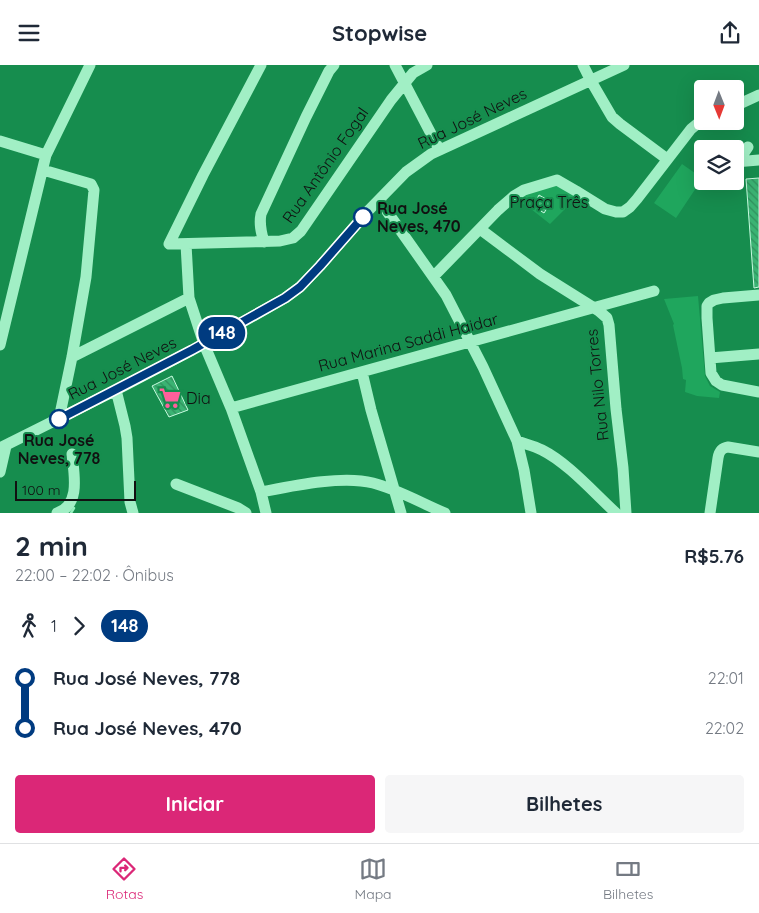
<!DOCTYPE html>
<html lang="pt">
<head>
<meta charset="utf-8">
<style>
	body { margin:0; font-family:Quicksand,sans-serif; background:#f6f6f7; color:#1f2937; height:100vh; display:flex; flex-direction:column; font-size:19px; white-space:nowrap }
	* { box-sizing:border-box; margin:0 }
	p { font-size:16px; color:#747a83 }
	.icon { flex:none; width:28px; height:28px; fill:none; stroke:currentColor; stroke-width:2; stroke-linecap:round; stroke-linejoin:round }
	.map { position:relative; height:448px; overflow:hidden }
	.drawer { display:flex; flex-direction:column; background:#fff; flex:1 }
	.drawer>* { flex:none }
	.badge { padding:0 10px; border-radius:16px; font-size:18px; line-height:32px }
	.needle { width:32px; rotate:179deg }
	.fabs { position:absolute; left:694px; top:15px; display:grid; gap:10px }
	.fabs a { display:grid; place-items:center; width:50px; height:50px; border-radius:5px; background:#fff; box-shadow:0 5px 20px #0002; font-size:25px }
	.scale { position:absolute; left:15px; bottom:12px; width:121px; box-sizing:border-box; padding-left:5px; border:2px solid #111; border-top:0; font-size:14px; line-height:18px; white-space:nowrap; color:#111; -webkit-text-stroke:4px #168d4e; paint-order:stroke }
	.map>.badge { position:absolute; translate:-50% -50%; box-shadow:0 0 0 2px #fff }
	.legs { display:flex; align-items:center; gap:8px; height:55px; padding:0 15px; font-size:16px }
	.legs p { margin-inline-start:auto }
	.headline { display:flex; align-items:center; justify-content:space-between; height:85px; padding:0 15px }
	h1 { font-size:28px; font-weight:700; line-height:38px }
	.action { display:flex; gap:10px; margin-top:auto; padding:10px 15px }
	.action a { flex:1; height:58px; border-radius:5px; background:#db2777; color:#fff; font-size:20px; font-weight:700; line-height:58px; text-align:center }
	.action a+a { background:#f6f6f7; color:#1f2937 }
	ul { padding:0 15px; list-style:none }
	li { display:flex; align-items:center; gap:18px; height:50px; font-size:19px }
	li i { display:grid; place-items:center; width:8px; height:100%; margin:0 6px; background:currentColor }
	li i::after { content:''; width:12px; height:12px; margin:-6px; border:4px solid; border-radius:50%; background:#fff }
	li p { margin-inline-start:auto }
	li:first-child i { background:linear-gradient(#0000 50%,currentColor 0) }
	li:last-child i { background:linear-gradient(currentColor 50%,#0000 0) }
	header { display:flex; justify-content:space-between; align-items:center; height:65px; padding:0 15px; background:#fff; font-size:22px; font-weight:700 }
	.tabs { display:flex; justify-content:space-around; align-items:center; height:70px; border-top:1px solid #e0e1e3; background:#fff; font-size:14px; color:#747a83 }
	.tabs a { display:grid; justify-items:center; gap:2px }
	.tabs .active { color:#db2777 }
	.map>svg:first-child { display:block }
</style>
</head>
<body>
<header><svg class="icon" aria-label="menu" viewBox="0 0 24 24"><path d="M4 6h16M4 12h16M4 18h16"/></svg>Stopwise<svg class="icon" aria-label="share" viewBox="0 0 24 24"><path d="M12 15V3M7 8l5-5 5 5M5 13v7h14v-7"/></svg></header>
<div class="map">
<svg width="759" height="448" viewBox="0 0 759 448">
	<defs>
		<pattern id="building-back-hatch" width="6" height="6" patternUnits="userSpaceOnUse" patternTransform="scale(1.25)"><rect width="6" height="6" fill="#3bb373"/><path d="M-1 5l2 2M0 0l6 6M5-1l2 2" fill="none" stroke="#30905d"/></pattern>
	</defs>
	<rect width="100%" height="100%" fill="#168d4e"/>
	<!-- green -->
	<path fill="#1fa65d" d="M682,99L702,113V114L676,153L654,138Z
		M553,119L578,131L550,159L531,144L517,135L525,128Z
		M698,231L705,311L710,321L720,327L719,333L697,331L685,327L686,315L683,314L682,303L673,260L674,259L664,234Z"/>
	<g fill="none" stroke-linecap="round" stroke-linejoin="round">
		<!-- stream -->
		<path stroke="#93f2bd" stroke-width="2.5" d="M71,448L74,443"/>
	</g>
	<!-- building -->
	<path fill="url(#building-back-hatch)" stroke="#c7fbdf" d="M759,113V222L754,223L746,114Z
		M539,130L551,137L544,148L533,141Z
		M172,311L188,345L169,352L152,321Z"/>
	<g fill="none" stroke-linecap="round" stroke-linejoin="round">
		<!-- minor -->
		<path stroke="#a1efc5" stroke-width="11" d="M261,0L203,110L169,179L280,176L293,173L301,166L391,35L413,8L427,0
			M395,0L439,84
			M583,0L591,16L612,52L620,59L667,94
			M735,41L759,30
			M0,76L46,90
			M735,97L759,95
			M738,97L748,82
			M43,105L91,119L94,125L86,212L72,292L59,354
			M379,135L446,230L483,302L517,376L524,405L531,448
			M480,164L540,209L599,246L607,253L609,260L616,344L623,403L626,448
			M264,177C261,167 259,159 261,149L306,52L329,6L334,0
			M186,179L189,233L204,279L231,343L261,427L266,448
			M434,211L498,145L514,131L524,125L557,115L576,126L605,144L616,147H623L630,142L637,134L691,64L702,55
			M759,230L723,233L714,235L709,238L707,241V253L711,308L716,316L722,320L759,327
			M0,280L46,90L90,0
			M72,292L189,233
			M710,293L759,289
			M362,307L371,345L401,448
			M116,325L125,361L127,373L130,437L133,448
			M231,343L654,226
			M517,376C525,379 534,381 542,385C568,398 594,428 616,448
			M0,383L116,325L204,279L285,233L300,222L320,201L367,147L406,107L431,89L624,0
			M0,407L6,381
			M176,419L238,443L246,448
			M261,427C292,421 342,410 373,418C397,424 421,438 445,448
			M57,448C81,440 74,409 72,389
			M710,448L718,393C719,387 721,383 728,382L759,387"/>
	</g>
	<g fill="none" stroke-linecap="round" stroke-linejoin="round">
		<!-- line-1 casing -->
		<g stroke="#fff" stroke-width="11">
			<path id="line-1" d="M59,354L192,285L285,233L300,222L320,201L363,152"/>
		</g>
		<!-- line-1 -->
		<use href="#line-1" stroke="#003b80" stroke-width="8"/>
	</g>
	<!-- icons -->
	<defs>
		<g id="supermarket-bare" transform="scale(1.725)"><path d="M-6-5.5h2.5l.6 2H6L4.5 2H-2.5L-4.4-4H-6ZM-1.5 3.2a1.3 1.3 0 1 0 .1 0ZM3 3.2a1.3 1.3 0 1 0 .1 0Z" fill="#ff5f9b" stroke="#168d4e" stroke-width="2.5" paint-order="stroke"/></g>
	</defs>
	<g fill-rule="evenodd">
		<use href="#supermarket-bare" x="170" y="333"/>
	</g>
	<!-- markers -->
	<g fill="#fff" stroke="#003b80" stroke-width="2.5">
		<circle cx="363" cy="152" r="9"/>
		<circle cx="59" cy="354" r="9"/>
	</g>
	<g text-anchor="middle" dominant-baseline="central" stroke-width="4" stroke-linejoin="round" paint-order="stroke">
		<!-- street labels -->
		<g font-size="16" fill="#111" stroke="#168d4e">
			<text transform="translate(472 53) rotate(-26)">Rua José Neves</text>
			<text transform="translate(325 100) rotate(-55)">Rua Antônio Fogal</text>
			<text transform="translate(408 277) rotate(-15)">Rua Marina Saddi Haidar</text>
			<text transform="translate(122 303) rotate(-27)">Rua José Neves</text>
			<text transform="translate(597 320) rotate(-96)">Rua Nilo Torres</text>
		</g>
		<!-- park labels -->
		<g font-size="16" fill="#111" stroke="#168d4e">
			<text x="549" y="137">Praça Três</text>
		</g>
		<!-- stop labels -->
		<g font-size="16" font-weight="bold" fill="#111" stroke="#168d4e" text-anchor="start">
			<text x="377" y="143">Rua José<tspan x="377" dy="18">Neves, 470</tspan></text>
			<text x="59" y="375" text-anchor="middle">Rua José<tspan x="59" dy="18">Neves, 778</tspan></text>
		</g>
		<!-- poi labels -->
		<g font-size="16" fill="#111" stroke="#168d4e" text-anchor="start">
			<text x="186" y="333">Dia</text>
		</g>
	</g>
</svg>
<div class="fabs">
<a><svg class="needle" viewBox="-14 -14 28 28"><path d="M0-13l5 13h-10z" fill="#e53935"/><path d="M0 13l5-13h-10z" fill="#747a83"/></svg></a>
<a><svg class="icon" aria-label="layers" viewBox="0 0 24 24"><path d="M12 4l9 5-9 5-9-5zM3 14l9 5 9-5"/></svg></a>
</div>
<div class="scale">100 m</div>
<b class="badge" style="left:222px;top:268px;background:#003b80;color:#fff">148</b>
</div>
<section class="drawer">
<div class="headline"><div><h1>2 min</h1><p>22:00 – 22:02 · Ônibus</p></div><b>R$5.76</b></div>
<div class="legs"><svg class="icon" aria-label="walk" viewBox="0 0 24 24"><circle cx="13" cy="4" r="2"/><path d="M13 8l-2 6 4 7M11 14l-3 7M7 12l3-4h3l4 4"/></svg>1<svg class="icon" aria-label="forward" viewBox="0 0 24 24"><path d="M9 5l7 7-7 7"/></svg><b class="badge" style="background:#003b80;color:#fff">148</b></div>
<ul>
<li><i style="color:#003b80"></i><b>Rua José Neves, 778</b><p>22:01</p></li>
<li><i style="color:#003b80"></i><b>Rua José Neves, 470</b><p>22:02</p></li>
</ul>
<div class="action"><a>Iniciar</a><a>Bilhetes</a></div>
</section>
<nav class="tabs">
<a class="active"><svg class="icon" aria-label="directions" viewBox="0 0 24 24"><path d="M12 3l9 9-9 9-9-9zM9 14v-3h6M13 9l2 2-2 2"/></svg>Rotas</a>
<a><svg class="icon" aria-label="map" viewBox="0 0 24 24"><path d="M3 6l6-2 6 2 6-2v14l-6 2-6-2-6 2zM9 4v14M15 6v14"/></svg>Mapa</a>
<a><svg class="icon" aria-label="tickets" viewBox="0 0 24 24"><path d="M3 7h18v10H3zM15 7v10"/></svg>Bilhetes</a>
</nav>
</body>
</html>
